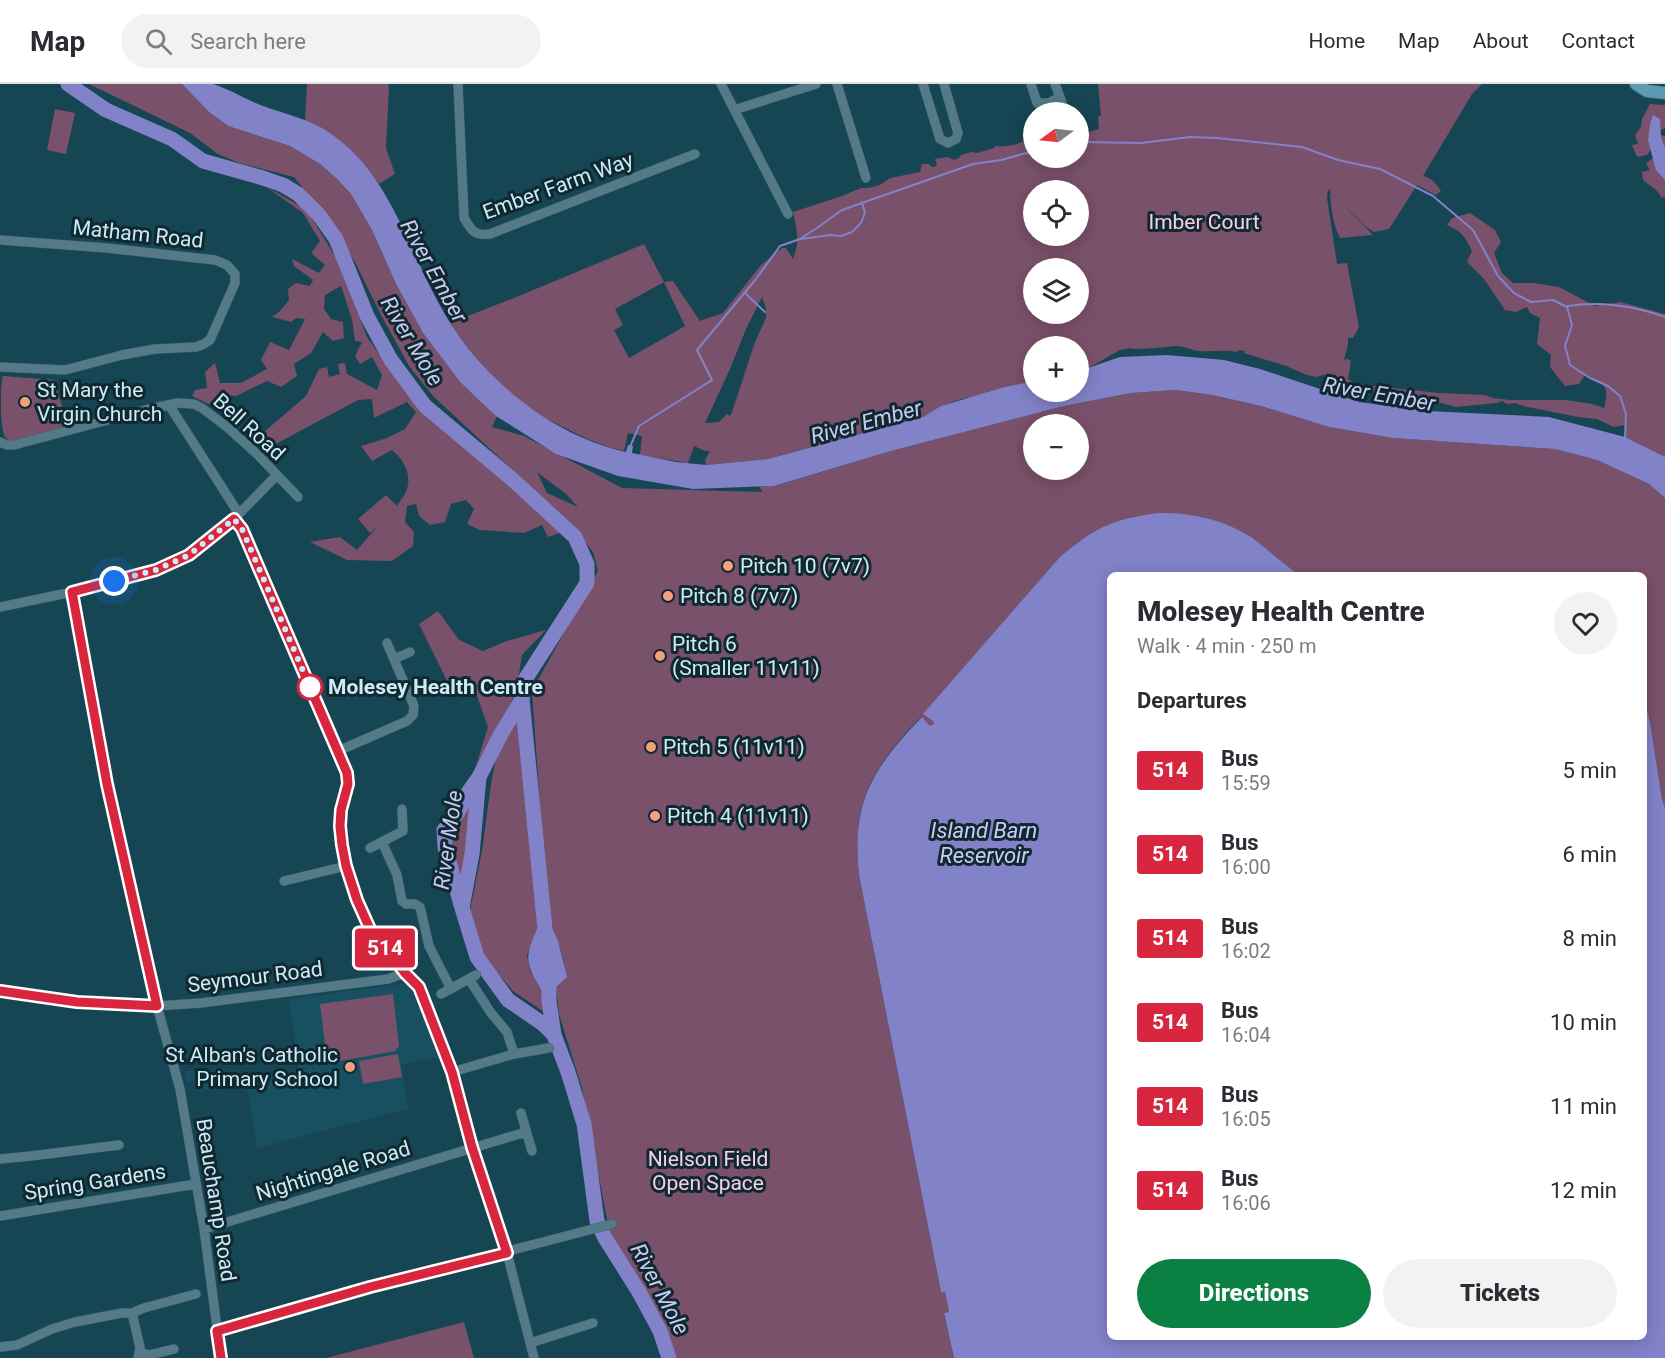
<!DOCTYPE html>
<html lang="en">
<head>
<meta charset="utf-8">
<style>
	body { margin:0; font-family:Roboto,sans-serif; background:#f2f2f3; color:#2b2b33; height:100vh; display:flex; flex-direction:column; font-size:22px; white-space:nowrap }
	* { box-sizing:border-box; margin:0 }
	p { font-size:20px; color:#7c7c81 }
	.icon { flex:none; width:33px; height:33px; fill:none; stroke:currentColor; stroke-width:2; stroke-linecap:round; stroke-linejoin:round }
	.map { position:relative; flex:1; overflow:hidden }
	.sheet { position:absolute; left:1107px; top:488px; width:540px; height:768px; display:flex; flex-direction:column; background:#fff; border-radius:9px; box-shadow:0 3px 15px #0003 }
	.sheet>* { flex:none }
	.badge { padding:0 12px; border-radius:4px; font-size:21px; line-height:39px }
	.needle { width:39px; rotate:255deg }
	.controls { position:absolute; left:1023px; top:18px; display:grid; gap:12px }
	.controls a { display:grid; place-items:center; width:66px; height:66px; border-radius:50%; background:#fff; box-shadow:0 3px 15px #0003; font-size:30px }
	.you { position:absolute; width:30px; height:30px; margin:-15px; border:4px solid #fff; border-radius:50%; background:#1a73e8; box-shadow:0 0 0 9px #1a73e833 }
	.map>.badge { position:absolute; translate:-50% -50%; box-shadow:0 0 0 3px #fff }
	h2 { padding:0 30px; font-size:22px; line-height:54px }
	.round { display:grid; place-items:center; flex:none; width:63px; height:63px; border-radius:32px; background:#f2f2f3 }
	.headline { display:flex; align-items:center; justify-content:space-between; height:102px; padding:0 30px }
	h1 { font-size:28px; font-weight:800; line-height:45px }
	.action { display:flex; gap:12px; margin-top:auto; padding:12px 30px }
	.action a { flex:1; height:69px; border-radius:36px; background:#0b8043; color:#fff; font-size:24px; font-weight:800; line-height:69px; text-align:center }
	.action a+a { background:#f2f2f3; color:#2b2b33 }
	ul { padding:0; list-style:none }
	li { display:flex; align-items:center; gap:18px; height:84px; padding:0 30px }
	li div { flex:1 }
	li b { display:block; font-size:22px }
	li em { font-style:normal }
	li .badge { min-width:66px; font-weight:700; text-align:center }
	header { display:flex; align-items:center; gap:36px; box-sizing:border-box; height:84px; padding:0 30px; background:#fff; border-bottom:2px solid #e1e1e2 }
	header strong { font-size:28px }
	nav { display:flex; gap:33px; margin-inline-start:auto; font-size:21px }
	.search { width:420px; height:54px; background:#f2f2f3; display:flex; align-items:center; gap:15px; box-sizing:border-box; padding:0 21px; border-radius:33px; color:#7c7c81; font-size:22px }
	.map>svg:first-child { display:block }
</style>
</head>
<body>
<header>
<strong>Map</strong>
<div class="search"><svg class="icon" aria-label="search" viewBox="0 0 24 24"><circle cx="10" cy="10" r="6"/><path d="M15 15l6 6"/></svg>Search here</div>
<nav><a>Home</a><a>Map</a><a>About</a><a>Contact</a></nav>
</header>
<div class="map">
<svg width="1665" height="1274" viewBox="0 0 1665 1274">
	<rect width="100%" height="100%" fill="#164553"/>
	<!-- built -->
	<path fill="#185061" d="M408,899L441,973L401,980L409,1025L257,1064L247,1005L216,1004L199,1007L197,997L187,998L184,987L203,986L244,992L299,987L289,915Z"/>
	<!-- green -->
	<path fill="#7a516a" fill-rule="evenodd" d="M89,0H182L209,28L228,42L290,62L320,80L336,94L351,110L372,146L396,200L423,249L460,298L497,332L492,343L524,352L622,404L763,408L759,403L778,401L891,367L1064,322L1131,309L1176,306L1212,311L1261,322L1329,343L1393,354L1555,365L1597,376L1649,400L1665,414V724L1662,715L1650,638L1644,615V490H1298L1222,439L1202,433L1170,429L1080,457L1058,475L924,630L933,637L934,640L930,642L921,633C872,684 851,718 859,791L941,1208H945L949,1228L944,1230L954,1274H673L672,1260L657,1237L638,1197L611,1150L608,1140L582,1004L559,930L556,904L566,893C563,871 557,854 548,835L532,607L598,487L593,468L570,439L433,312L409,282L381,231L355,178L324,130L294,93L239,79L218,70L190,49ZM1034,340H1078V386H1034ZM537,388L566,410L578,423L547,409Z
		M307,0H388L389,4L386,64L395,90L379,100C364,80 348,61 327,47C321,43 312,40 305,37Z
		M1098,0H1482L1472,10L1423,92C1431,94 1436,99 1441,107L1436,111L1417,101L1389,145L1374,148L1366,143L1328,105L1327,114L1337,180L1347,179L1359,243L1353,254H1348V260L1344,276L1347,275L1351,277L1348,295L1356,300L1392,304L1439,309L1485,311L1493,314L1510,316H1566L1592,320L1604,324C1610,298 1604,303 1585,291L1579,300L1565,302L1550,283L1551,271L1537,260L1540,234L1530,229L1527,223L1516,228L1505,226L1484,195L1467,178L1472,167C1464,151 1463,149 1447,141L1452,134L1470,129L1495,146L1501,158L1494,169L1502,189L1513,199H1533L1559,203L1595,222L1620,218L1665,230V379L1639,360L1625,353V341L1614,343L1597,335L1578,333L1523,322L1515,319L1507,320L1502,317L1497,319L1456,323L1430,316L1386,311L1328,295L1329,293L1323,291L1316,293L1307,291L1286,282L1244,269L1245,267L1239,266L1237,268C1224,265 1212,268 1199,267C1191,266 1184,262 1176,262C1162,263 1147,265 1133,265L1131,264L1120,266L1085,286L1079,287L1078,262H1034L1033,297L987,308L985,312C963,311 942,321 923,333L768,375L706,381L705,376L710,367H705L694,362L688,379L640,371L642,352L628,349L624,367C606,363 589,356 573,348C555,339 536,330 521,318C493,296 470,268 450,239L514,214L644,160L664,198L673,197L700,237L723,229L761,181L782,164H786L793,175C800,159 797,145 793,128L842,112L861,104H868L880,101L890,94L920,88L922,80H929L932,83L937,82L935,75L948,73L954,76L959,74L961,71L971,68L977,69L994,64L995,62C1008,64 1021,59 1033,54L1034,74H1078L1079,51L1099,45L1098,33L1101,31ZM1034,106H1078V152H1034ZM1034,184H1078V230H1034ZM664,198L685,242L629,274L614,246L623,241L615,225ZM762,213L766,224V234L755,258L732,328L730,332L727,330L719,338L705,339L730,285L746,245Z
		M1650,20L1665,21V44L1659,47V51L1665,52V113L1662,114L1657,107L1643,96L1642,88L1650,86L1646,80L1662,66L1655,60L1647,71L1637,73L1632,61L1638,60L1635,51L1641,43L1642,35Z
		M55,25L75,29L66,70L47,66Z
		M265,102L307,126L336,174L367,253L416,321L563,448L548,453L542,441L524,449L480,446L467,440L474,425L466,416L451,420L445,438L430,441L419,432L416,420L407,422L405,438L414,448L413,462L392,477L347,476L310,458L340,453L357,466L378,442L370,449L358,435L386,411L397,422C400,417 405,411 407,405C412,390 403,375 392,366L372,377L361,362L387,354L405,345L416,328L407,318L374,334L372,315L358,316L270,363L264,348L306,312L319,285L327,283L329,293L340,290L338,280L345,279L347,290L377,306L382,291L372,273L360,280L355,272L362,258L355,257L352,235L341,202L325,211L324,225L331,235L343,238L344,254L333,257L323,248L311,269L294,280L297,292L281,303L267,297L236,312L220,311L213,322L192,312L195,306L207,304L205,288L215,279L220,299H241L267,285L261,276L270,258L289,266L305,235L296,234L291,238L272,233L280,227L289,216L288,205L296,199L310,202L313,196L294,182L292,175L319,189L325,181L311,169L320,157L303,129Z
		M1330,109H1332L1373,151L1340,154C1333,140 1331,125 1330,109Z
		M3,292L55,296L67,342L10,358C9,357 4,352 4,351C0,340 0,301 3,292Z
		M438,527L459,556L483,567L504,558L546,546L522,571L516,609L476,682L488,643L470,592L449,601L419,540Z
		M519,631V662L527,706L541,836L527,871L530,886L544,910V928L513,907L489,879L478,860L470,826L482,767L491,700L498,664Z
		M475,709L461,804L450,749Z
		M393,910L399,962L395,967L330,979L327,976L320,920Z
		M398,970L402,993L363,1000L359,977Z
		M464,1238L474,1274H326Z"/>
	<!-- water -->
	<path fill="#8282c9" d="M182,0C191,0 204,0 213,0C229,5 247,16 263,22C282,29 311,36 327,47C387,86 405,156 437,216C474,288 546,350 626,368L628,361L633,362L632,369L676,378L706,381L768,375L923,333L941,322L1001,304L1033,297L1034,308H1078L1079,287L1120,273L1167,271L1224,276L1260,285L1359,318L1427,327L1549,333L1625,353L1665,373V414L1649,400L1597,376L1555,365L1393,354L1329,343L1261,322L1212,311L1176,306L1131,309L1064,322L891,367L774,402L693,405L618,392L556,370L496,332L460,298L423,249L396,200L372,146L351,110L336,94L320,80L290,62L228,42L209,28Z
		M1653,31L1660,35L1661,53L1665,64V96L1656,86L1648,56L1650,40Z
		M1158,429C1190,428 1223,435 1251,453C1267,465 1282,479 1298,490H1110V1252H1644V615L1650,638L1662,715L1665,724V1274H954L944,1229L949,1228L945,1208H941L859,791C851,717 873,684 922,633L930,642L934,640L933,637L923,630L1058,475C1092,445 1112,435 1158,429Z
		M548,835L558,857L567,893L549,910H544C522,875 525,873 541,836Z"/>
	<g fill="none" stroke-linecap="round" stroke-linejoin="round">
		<!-- stream -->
		<path stroke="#8282c9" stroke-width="2" d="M1078,58L1141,59L1190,53L1217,54L1302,63L1338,76L1380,85L1433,112L1473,146L1498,192L1514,209L1531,218L1553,216L1567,223L1572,241L1565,262L1570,281L1590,294L1608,302L1620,312L1626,330L1625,353
			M801,155L830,151L841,152L852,148L861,139L865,129L862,118
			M745,209L765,228
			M1568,222C1599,217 1635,222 1665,233
			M630,363L639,342L712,296L697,266L756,195L780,162L800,155L817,144L842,126L973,80L1001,76L1034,67"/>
		<!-- river -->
		<path stroke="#8282c9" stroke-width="15" d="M68,0L106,26L172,55L203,77L263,94L283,101L298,110L319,131L336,155L367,232L391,276L425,322L512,395L575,453L587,480V499L526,594L522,615L546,855
			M522,615L501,650L479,693L472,770L462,824L477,873L508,916L543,940L554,951
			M461,821L445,763L444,746L458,728L467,710L479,693
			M549,891V917L554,951L568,988L584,1040L597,1137L605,1154L639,1208L660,1247L669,1274"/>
		<!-- minor casing -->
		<g stroke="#376370" stroke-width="10">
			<path id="minor" d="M458,0L464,134C472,147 474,152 490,150L695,70
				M721,0L788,130
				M837,0L866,94
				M923,0L940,55L948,59L956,55L958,49L944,0
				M1031,0L1037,19H1049L1060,13L1055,0
				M1060,13L1065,28
				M734,26L816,0
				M0,156L107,164L215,176L227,181L235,190V199L210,256L204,260L196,263L155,265L122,271L65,286L0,283
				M169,321L239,430
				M0,358L7,361H14L145,326L177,319L194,320L202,324L227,343L258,371L298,413
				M234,435L241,445L347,689L348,700L341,726L340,742L342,761L346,782L357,816L370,845L405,889L419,903L452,988L472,1063L507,1169L534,1274
				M72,508L107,700L157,922L180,1005L204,1145L221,1274
				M0,523L72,508L156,486L189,471L234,435L276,392
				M394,575L410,568
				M338,667L407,637L413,631L414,622L387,559
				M382,758L397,791L402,817L406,820H415L420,823L429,862L451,905
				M370,764L403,747L402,725
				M284,797L346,782
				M469,895L491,929L507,948L514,970
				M0,907L77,918L157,922L201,919L388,895L405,889
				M441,910L476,891
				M452,988L514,970L549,964
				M521,1029L532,1067
				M0,1075L31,1072L119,1061
				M0,1132L196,1100
				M204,1145L526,1048
				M132,1229L140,1263L138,1274
				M217,1247L370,1203L612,1140
				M530,1259L593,1239
				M0,1263L17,1261L52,1245L75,1238L122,1229H132L144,1224L196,1210
				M140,1268L149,1271L174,1265"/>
		</g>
		<!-- secondary casing -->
		<g stroke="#376370" stroke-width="14">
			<path id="secondary" d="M1636,0L1647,7L1665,9"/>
		</g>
		<!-- minor -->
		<use href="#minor" stroke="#547a88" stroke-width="9"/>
		<!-- secondary -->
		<use href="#secondary" stroke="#5d9bb1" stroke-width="12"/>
	</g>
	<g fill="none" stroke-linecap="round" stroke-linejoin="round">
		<!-- line casing -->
		<g stroke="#fff" stroke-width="14">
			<path id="line" d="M0,907L77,918L157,922L107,700L72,508L156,486L189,471L234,435L242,445L347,689L348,700L341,726L340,742L342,761L346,782L357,816L370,845L405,889L419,903L452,988L472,1063L507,1169L370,1203L217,1247L221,1274"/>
		</g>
		<!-- line -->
		<use href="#line" stroke="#d7263d" stroke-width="9"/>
		<!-- walk -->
		<path stroke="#cdebf6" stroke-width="6" stroke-dasharray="0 10.8" d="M114,497L156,486L189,471L234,435L242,445L310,603"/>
	</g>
	<!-- markers -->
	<g fill="#f2a07f" stroke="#102931" stroke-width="2">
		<circle cx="25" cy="318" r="6"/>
		<circle cx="728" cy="482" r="6"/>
		<circle cx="668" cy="512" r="6"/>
		<circle cx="660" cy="572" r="6"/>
		<circle cx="651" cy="663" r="6"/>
		<circle cx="655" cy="732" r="6"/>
		<circle cx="350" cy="983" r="6"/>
	</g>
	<circle fill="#fff" stroke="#d7263d" stroke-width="3" cx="310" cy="603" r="12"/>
	<g text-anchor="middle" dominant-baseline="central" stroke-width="6" stroke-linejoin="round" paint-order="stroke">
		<!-- street labels -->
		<g font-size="21" fill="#cdebf6" stroke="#102931">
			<text transform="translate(558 102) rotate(-20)">Ember Farm Way</text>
			<text transform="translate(138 150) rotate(6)">Matham Road</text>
			<text transform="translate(249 343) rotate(42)">Bell Road</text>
			<text transform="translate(255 893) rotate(-7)">Seymour Road</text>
			<text transform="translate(333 1087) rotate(-17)">Nightingale Road</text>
			<text transform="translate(95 1098) rotate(-9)">Spring Gardens</text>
			<text transform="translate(216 1116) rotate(81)">Beauchamp Road</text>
		</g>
		<!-- park labels -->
		<g font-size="21" fill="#f7cfe6" stroke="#102931">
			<text x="1204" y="138">Imber Court</text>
			<text x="708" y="1075">Nielson Field<tspan x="708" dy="24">Open Space</tspan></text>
		</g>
		<!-- poi labels -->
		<g font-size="21" fill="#cdebf6" stroke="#102931" text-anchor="start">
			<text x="37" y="306">St Mary the<tspan x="37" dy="24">Virgin Church</tspan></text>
			<text x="740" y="482">Pitch 10 (7v7)</text>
			<text x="680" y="512">Pitch 8 (7v7)</text>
			<text x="672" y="560">Pitch 6<tspan x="672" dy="24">(Smaller 11v11)</tspan></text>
			<text x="663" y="663">Pitch 5 (11v11)</text>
			<text x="667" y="732">Pitch 4 (11v11)</text>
			<text x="338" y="971" text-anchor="end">St Alban's Catholic<tspan x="338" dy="24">Primary School</tspan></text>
		</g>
		<!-- stop labels -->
		<g font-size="21" font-weight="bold" fill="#cdebf6" stroke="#102931" text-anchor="start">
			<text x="328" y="603">Molesey Health Centre</text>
		</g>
		<!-- water labels -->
		<g font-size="22" font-style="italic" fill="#c9cbf2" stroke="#102931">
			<text transform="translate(434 187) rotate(61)">River Ember</text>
			<text transform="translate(412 257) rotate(59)">River Mole</text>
			<text transform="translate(1379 310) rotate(10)">River Ember</text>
			<text transform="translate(866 338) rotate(-15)">River Ember</text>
			<text x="984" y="746">Island Barn<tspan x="984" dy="25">Reservoir</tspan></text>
			<text transform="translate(448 756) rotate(-82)">River Mole</text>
			<text transform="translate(660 1205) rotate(62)">River Mole</text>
		</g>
	</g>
</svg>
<div class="controls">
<a><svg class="needle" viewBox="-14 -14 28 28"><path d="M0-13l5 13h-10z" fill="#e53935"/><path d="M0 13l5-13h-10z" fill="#7c7c81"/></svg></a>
<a><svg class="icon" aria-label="locate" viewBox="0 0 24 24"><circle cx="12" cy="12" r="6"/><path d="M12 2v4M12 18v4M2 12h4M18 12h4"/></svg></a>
<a><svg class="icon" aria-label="layers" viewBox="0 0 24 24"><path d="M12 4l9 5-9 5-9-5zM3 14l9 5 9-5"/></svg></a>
<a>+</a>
<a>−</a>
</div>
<div class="you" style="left:114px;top:497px"></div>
<b class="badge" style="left:385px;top:864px;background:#d7263d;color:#fff">514</b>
<section class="sheet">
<div class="headline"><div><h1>Molesey Health Centre</h1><p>Walk · 4 min · 250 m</p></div><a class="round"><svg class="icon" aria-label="heart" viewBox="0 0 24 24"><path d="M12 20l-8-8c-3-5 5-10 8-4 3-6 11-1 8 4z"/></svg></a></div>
<h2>Departures</h2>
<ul>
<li><span class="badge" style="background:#d7263d;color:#fff">514</span><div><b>Bus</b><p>15:59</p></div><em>5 min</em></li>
<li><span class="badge" style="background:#d7263d;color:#fff">514</span><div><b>Bus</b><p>16:00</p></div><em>6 min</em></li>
<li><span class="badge" style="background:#d7263d;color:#fff">514</span><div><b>Bus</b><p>16:02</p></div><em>8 min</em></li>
<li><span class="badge" style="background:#d7263d;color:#fff">514</span><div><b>Bus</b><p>16:04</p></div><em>10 min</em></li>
<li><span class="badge" style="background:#d7263d;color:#fff">514</span><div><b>Bus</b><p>16:05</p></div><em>11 min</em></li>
<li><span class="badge" style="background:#d7263d;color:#fff">514</span><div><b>Bus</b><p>16:06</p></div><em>12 min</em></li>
</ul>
<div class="action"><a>Directions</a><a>Tickets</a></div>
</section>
</div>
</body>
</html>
